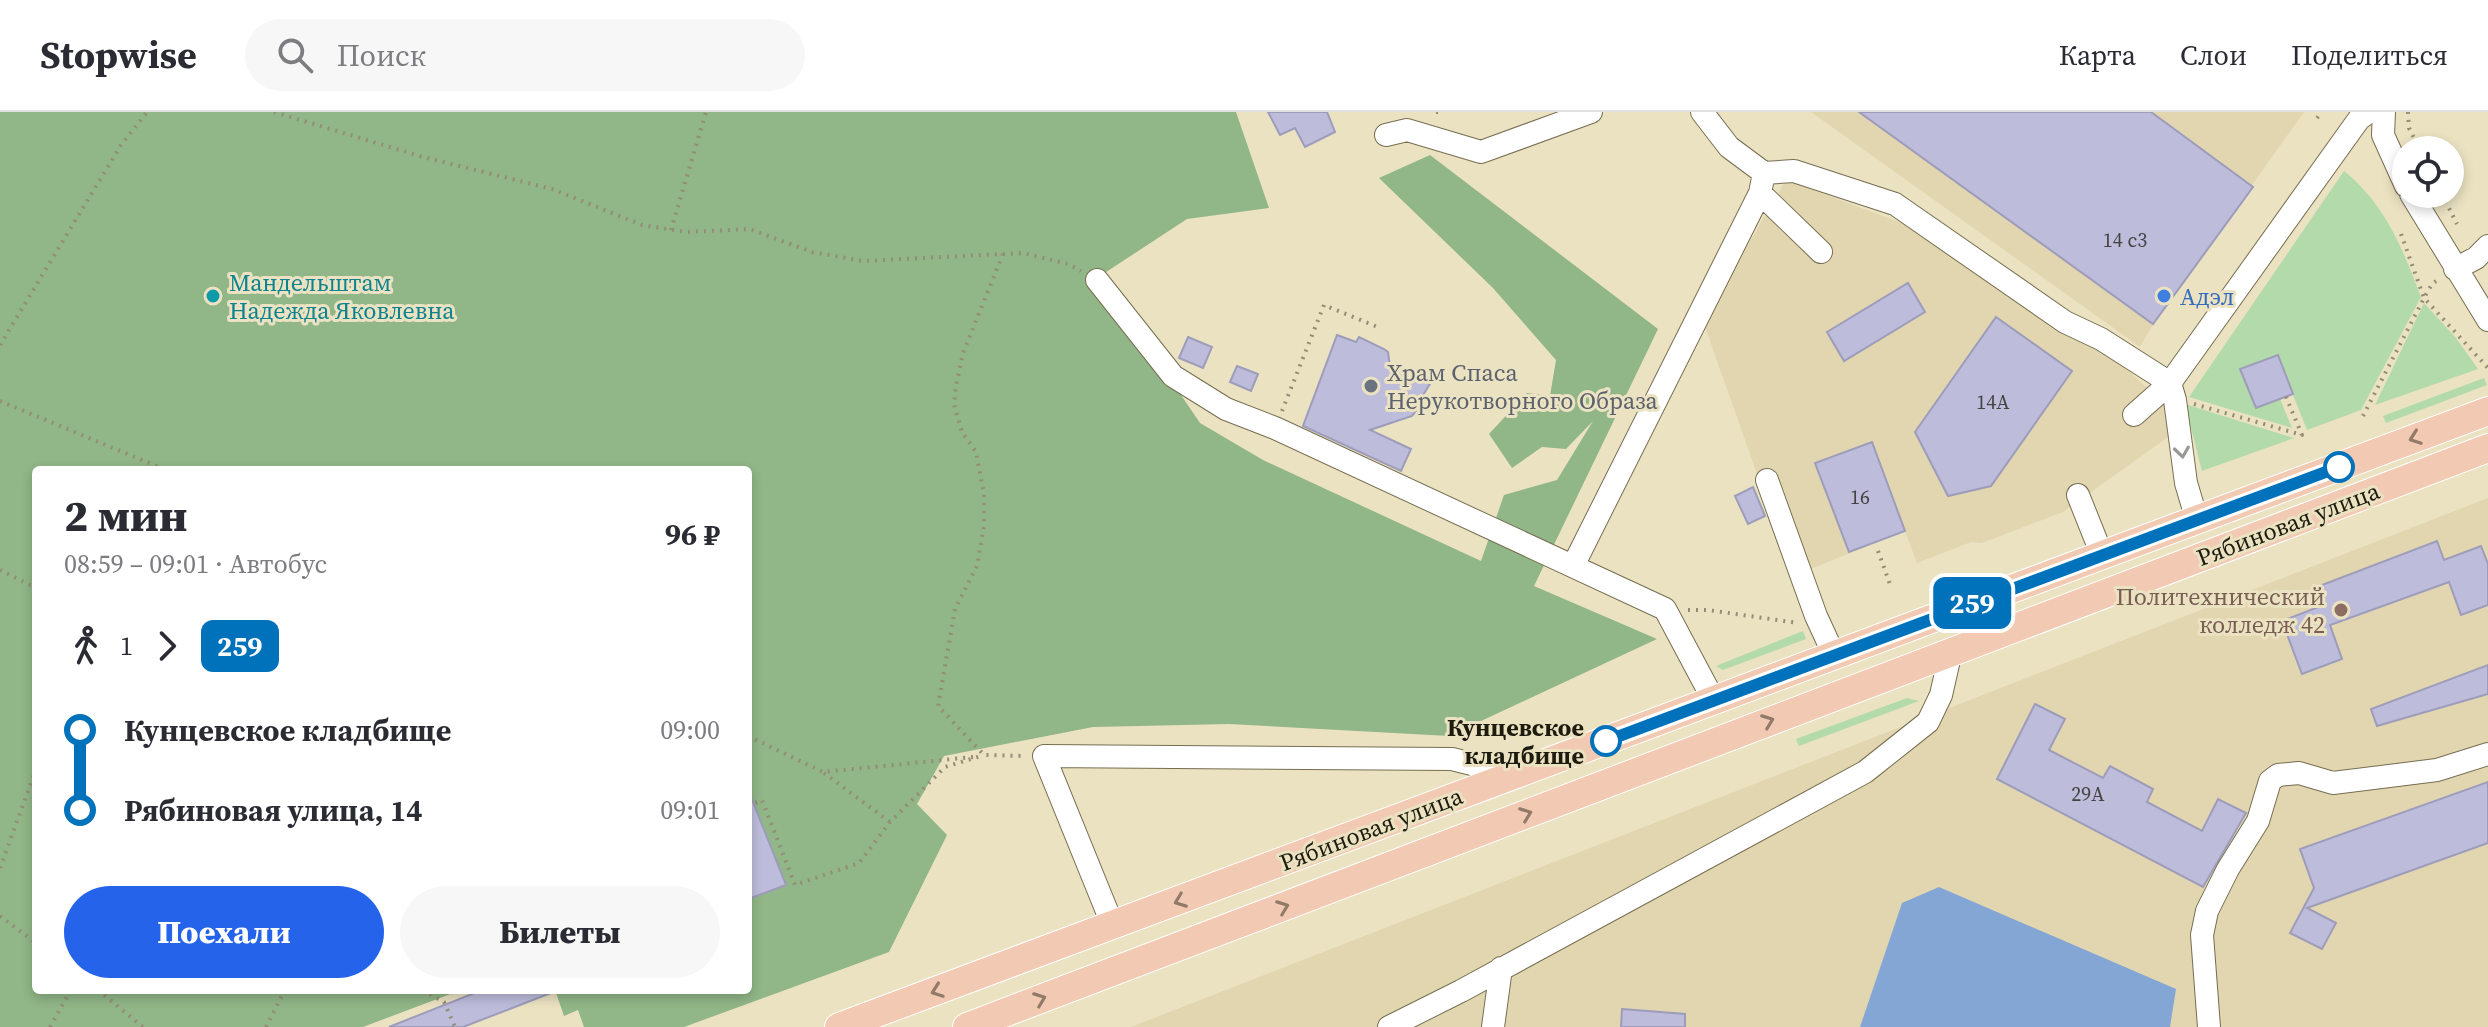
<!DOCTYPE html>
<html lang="ru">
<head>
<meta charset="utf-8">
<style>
	body { margin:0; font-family:"Source Serif 4",serif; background:#f7f7f7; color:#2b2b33; height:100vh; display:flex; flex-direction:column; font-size:30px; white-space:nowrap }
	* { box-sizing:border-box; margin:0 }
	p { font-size:26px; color:#7c7c81 }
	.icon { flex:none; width:44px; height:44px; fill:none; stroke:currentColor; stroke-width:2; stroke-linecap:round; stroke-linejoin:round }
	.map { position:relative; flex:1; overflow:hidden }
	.sheet { position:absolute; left:32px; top:354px; width:720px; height:528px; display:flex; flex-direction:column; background:#fff; border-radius:8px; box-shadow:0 4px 12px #0003 }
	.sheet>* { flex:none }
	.badge { padding:0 16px; border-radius:12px; font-size:28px; line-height:52px }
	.buttons { position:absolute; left:2392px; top:24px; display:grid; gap:16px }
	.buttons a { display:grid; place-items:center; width:72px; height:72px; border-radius:50%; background:#fff; box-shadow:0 4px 12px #0003; font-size:40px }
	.map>.badge { position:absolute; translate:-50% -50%; box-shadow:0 0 0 4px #fff }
	.legs { display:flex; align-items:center; gap:12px; height:88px; padding:0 32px; font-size:26px }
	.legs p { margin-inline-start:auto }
	.head { display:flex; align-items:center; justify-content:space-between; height:136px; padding:0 32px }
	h1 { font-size:44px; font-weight:800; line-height:60px }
	.primary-button { display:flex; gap:16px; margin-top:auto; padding:16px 32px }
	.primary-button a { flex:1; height:92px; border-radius:48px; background:#2563eb; color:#fff; font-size:32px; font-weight:800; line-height:92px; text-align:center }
	.primary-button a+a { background:#f7f7f7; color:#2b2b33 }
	ul { padding:0 32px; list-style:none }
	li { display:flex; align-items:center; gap:28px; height:80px; font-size:30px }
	li i { display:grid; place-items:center; width:12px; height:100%; margin:0 10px; background:currentColor }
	li i::after { content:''; width:20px; height:20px; margin:-10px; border:6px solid; border-radius:50%; background:#fff }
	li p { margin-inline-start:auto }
	li:first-child i { background:linear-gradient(#0000 50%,currentColor 0) }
	li:last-child i { background:linear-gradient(currentColor 50%,#0000 0) }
	header { display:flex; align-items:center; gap:48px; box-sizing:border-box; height:112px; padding:0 40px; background:#fff; border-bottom:2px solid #e1e1e2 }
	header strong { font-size:38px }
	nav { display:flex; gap:44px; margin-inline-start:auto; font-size:28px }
	.search { width:560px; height:72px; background:#f7f7f7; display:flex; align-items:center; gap:20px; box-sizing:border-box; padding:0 28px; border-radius:44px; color:#7c7c81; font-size:30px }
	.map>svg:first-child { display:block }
</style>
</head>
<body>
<header>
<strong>Stopwise</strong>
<div class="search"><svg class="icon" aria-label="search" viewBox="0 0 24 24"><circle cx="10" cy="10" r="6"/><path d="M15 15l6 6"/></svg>Поиск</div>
<nav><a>Карта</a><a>Слои</a><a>Поделиться</a></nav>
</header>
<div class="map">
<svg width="2488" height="915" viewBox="0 0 2488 915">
	<rect width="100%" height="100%" fill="#ebe2c2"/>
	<!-- built -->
	<path fill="#e1d6b0" d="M1811,0H2304L2153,212L2140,235Z
		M1786,68L1915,116L2111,243L2166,293L2171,323L2063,400L1982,431L1971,430L1917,451L1905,419L1793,464L1703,209Z
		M2488,386V915H1131Z"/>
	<!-- green -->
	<path fill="#b3daaa" d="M2344,59C2386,93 2402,136 2421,185L2361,298L2307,318L2277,243L2240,257L2256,296L2280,287L2292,316L2189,285Z
		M2424,191L2456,226L2478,257L2375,293Z
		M2484,266L2487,273L2386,311L2383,304Z
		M2185,292L2294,326L2202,359Z
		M1803,519L1806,527L1723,558L1716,554Z
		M1907,586L1919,589L1799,634L1796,627Z"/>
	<!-- forest -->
	<path fill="#91b687" d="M0,0H1236L1269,96L1187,107L1100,164L1200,311L1263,348L1481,449L1504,383L1557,368L1593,309L1566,337L1542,335L1512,356L1489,322L1527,281L1550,284L1556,248L1493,176L1379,66L1430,43L1658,217L1534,474L1657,527L1449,624L1229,612L1093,615L944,644L917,692L947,723L889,840L684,915H584L578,898L564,904L555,878H748V358H36V878H461L363,915H0Z"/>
	<!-- water -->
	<path fill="#84a6d4" d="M1939,775L2176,877L2170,915H1860L1902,791Z"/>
	<!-- building -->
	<path fill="#bdbcdb" stroke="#9d9cba" stroke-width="2" d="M1268,0H1327L1335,20L1305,35L1295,16L1280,23Z
		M1859,0H2151L2253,75L2153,212Z
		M1908,171L1925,200L1844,249L1827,220Z
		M1996,205L2072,259L1991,374L1948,384L1915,320Z
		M1337,223L1356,230L1359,225L1384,237L1388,240L1390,255L1430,272L1423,283L1422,292L1412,304L1370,318L1411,337L1401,359L1303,314Z
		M1188,225L1212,235L1203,256L1179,246Z
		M2278,243L2293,282L2256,296L2240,257Z
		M1237,254L1258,262L1251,279L1230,270Z
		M1872,330L1905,419L1849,440L1815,351Z
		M1753,375L1765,404L1748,412L1735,384Z
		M2437,429L2444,448L2481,434L2488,452V493L2461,503L2449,470L2330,513L2342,547L2302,562L2282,509L2321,494L2314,476Z
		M2488,553V582L2377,614L2371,597Z
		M2035,592L2065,607L2049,638L2103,666L2110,654L2153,677L2147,690L2202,719L2218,687L2246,701L2203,775L1997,667Z
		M2488,670V731L2307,796L2336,811L2322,837L2290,821L2314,776L2300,737Z
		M749,680L786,773L751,786L748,778Z
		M482,878L556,879L463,915H389Z
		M1622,897L1685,902V915H1621Z"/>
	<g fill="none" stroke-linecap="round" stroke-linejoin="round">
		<!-- minor casing -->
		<g stroke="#766e51" stroke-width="24">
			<path id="minor" d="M1702,0L1729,35L1764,61L1794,59L1895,92L2065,210L2101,227L2170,271
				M2384,0L2383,23L2406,74
				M1386,23L1407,18L1481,40L1591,0
				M1760,81L1821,140
				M2411,82L2488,208
				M2455,157L2476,146L2488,134
				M1097,168L1173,264L1226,297L1275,316L1665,497L1713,587
				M2170,271L2175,288L2186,371L2197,408
				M2134,303L2170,271L2359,7L2369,0
				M1767,368L1816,504L1834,543
				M2078,383L2102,443
				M1573,454L1760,81L1764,61
				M1113,814L1044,644L1452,647L1516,663
				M1389,915L1461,879L1865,660L1928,610L1941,583L1951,539
				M1493,915L1501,856
				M2209,915L2202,823L2207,799L2228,757L2258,709L2270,669L2278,663L2299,661L2333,671L2437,658L2488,642"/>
		</g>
		<!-- major casing -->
		<g stroke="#fff" stroke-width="30">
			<path id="major" d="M839,915L2488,299
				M967,915L2488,336"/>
		</g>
		<!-- path -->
		<path stroke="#948d76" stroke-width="4" stroke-dasharray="2 6" stroke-linecap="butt" d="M274,0L423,45L552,77L642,113L686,120L749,117L812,140L863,149L1023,141L1068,152L1081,159
			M1436,0H1441
			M2408,0L2409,16L2420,38
			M2317,6L2322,0
			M2442,82L2457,112
			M671,118L706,0
			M2401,122L2424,186L2488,256
			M1003,142L963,241L956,274L954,292L962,320L976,340L984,382V414L977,454L955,497L938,594L984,643L1024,644
			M0,233L121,33L147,0
			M0,289L166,358
			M2194,292L2302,323L2286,285
			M1282,299L1324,193L1380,216
			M2363,304L2424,186L2432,172L2439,167
			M1878,439L1891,475
			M0,458L36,476
			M1688,498H1708L1798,511
			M748,624L823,660L973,645
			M824,661L890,710
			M748,694L762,688L795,773L859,751L890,710L945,655L984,643
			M0,756L36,657
			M0,804L36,831
			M98,878L143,915
			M423,878L444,890L455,915
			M50,915L71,878
			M266,915L285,878"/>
		<!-- minor -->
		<use href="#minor" stroke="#fff" stroke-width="22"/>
		<!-- major -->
		<use href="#major" stroke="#f2c9b2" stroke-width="28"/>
	</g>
	<!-- one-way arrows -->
	<defs><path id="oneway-chevron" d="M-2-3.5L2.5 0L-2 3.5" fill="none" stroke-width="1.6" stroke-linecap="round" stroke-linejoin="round" transform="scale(2)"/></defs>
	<g stroke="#927a68">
		<use href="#oneway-chevron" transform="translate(2415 326) rotate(160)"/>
		<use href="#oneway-chevron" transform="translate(1768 609) rotate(-21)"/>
		<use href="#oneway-chevron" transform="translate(1526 702) rotate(-21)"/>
		<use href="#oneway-chevron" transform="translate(1180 789) rotate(159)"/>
		<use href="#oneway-chevron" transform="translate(1283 795) rotate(-21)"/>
		<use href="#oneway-chevron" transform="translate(937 879) rotate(160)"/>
		<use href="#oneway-chevron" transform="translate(1040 887) rotate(-21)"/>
	</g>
	<use stroke="#999893" href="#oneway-chevron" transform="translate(2182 340) rotate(82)"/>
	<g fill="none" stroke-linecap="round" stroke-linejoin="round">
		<!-- line-1 casing -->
		<g stroke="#fff" stroke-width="18">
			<path id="line-1" d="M1606,629L2339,355"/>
		</g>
		<!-- line-1 -->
		<use href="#line-1" stroke="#0072bc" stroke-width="12"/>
	</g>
	<!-- markers -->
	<circle fill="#0f9aa8" stroke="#ebe2c2" stroke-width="3" cx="213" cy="184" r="8"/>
	<circle fill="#3f7fe0" stroke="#ebe2c2" stroke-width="3" cx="2164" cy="184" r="8"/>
	<circle fill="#6b7280" stroke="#ebe2c2" stroke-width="3" cx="1371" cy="274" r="8"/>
	<g fill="#fff" stroke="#0072bc" stroke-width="4">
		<circle cx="2339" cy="355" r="14"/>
		<circle cx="1606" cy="629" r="14"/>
	</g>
	<circle fill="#8d6e63" stroke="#ebe2c2" stroke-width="3" cx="2341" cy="498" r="8"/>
	<g text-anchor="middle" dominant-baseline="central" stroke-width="6" stroke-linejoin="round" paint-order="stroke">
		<!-- number labels -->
		<g font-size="20" fill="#454241">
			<text x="2125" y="128">14 с3</text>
			<text x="1993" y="290">14А</text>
			<text x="1860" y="385">16</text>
			<text x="2088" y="682">29А</text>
		</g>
		<!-- culture labels -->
		<g font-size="24" fill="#0d838f" stroke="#ebe2c2" text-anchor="start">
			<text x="229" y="170">Мандельштам<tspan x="229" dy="28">Надежда Яковлевна</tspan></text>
		</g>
		<!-- shop labels -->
		<g font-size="24" fill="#366cbe" stroke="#ebe2c2" text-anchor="start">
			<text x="2180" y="184">Адэл</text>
		</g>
		<!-- worship labels -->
		<g font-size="24" fill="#5b616d" stroke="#ebe2c2" text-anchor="start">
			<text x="1387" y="260">Храм Спаса<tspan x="1387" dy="28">Нерукотворного Образа</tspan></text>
		</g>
		<!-- street labels -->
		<g font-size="24" fill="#1d1a0e" stroke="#ebe2c2">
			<text transform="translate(2288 412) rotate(-21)">Рябиновая улица</text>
			<text transform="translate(1371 717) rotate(-21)">Рябиновая улица</text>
		</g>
		<!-- education labels -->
		<g font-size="24" fill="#785e54" stroke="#ebe2c2" text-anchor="end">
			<text x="2325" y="484">Политехнический<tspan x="2325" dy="28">колледж 42</tspan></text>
		</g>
		<!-- stop labels -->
		<g font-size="24" font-weight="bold" fill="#1d1a0e" stroke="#ebe2c2" text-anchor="end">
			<text x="1584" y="615">Кунцевское<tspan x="1584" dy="28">кладбище</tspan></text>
		</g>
	</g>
</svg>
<div class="buttons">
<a><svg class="icon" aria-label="locate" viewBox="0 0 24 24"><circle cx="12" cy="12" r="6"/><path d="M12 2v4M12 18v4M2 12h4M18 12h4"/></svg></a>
</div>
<b class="badge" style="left:1972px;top:491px;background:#0072bc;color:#fff">259</b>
<section class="sheet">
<div class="head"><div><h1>2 мин</h1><p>08:59 – 09:01 · Автобус</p></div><b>96 ₽</b></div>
<div class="legs"><svg class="icon" aria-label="walk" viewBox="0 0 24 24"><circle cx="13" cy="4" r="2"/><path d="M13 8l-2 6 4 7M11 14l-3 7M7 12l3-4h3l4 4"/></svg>1<svg class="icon" aria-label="forward" viewBox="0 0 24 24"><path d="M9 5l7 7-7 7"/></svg><b class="badge" style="background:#0072bc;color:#fff">259</b></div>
<ul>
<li><i style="color:#0072bc"></i><b>Кунцевское кладбище</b><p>09:00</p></li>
<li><i style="color:#0072bc"></i><b>Рябиновая улица, 14</b><p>09:01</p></li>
</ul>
<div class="primary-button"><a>Поехали</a><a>Билеты</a></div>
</section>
</div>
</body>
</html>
